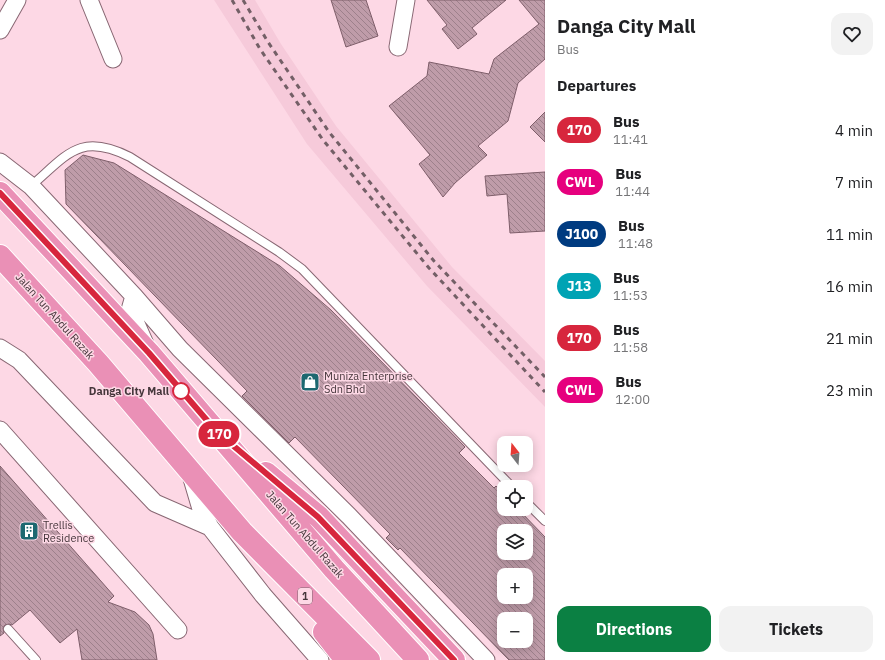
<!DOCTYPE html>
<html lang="en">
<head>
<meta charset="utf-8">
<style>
	body { margin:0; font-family:"IBM Plex Sans",sans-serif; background:#f2f2f2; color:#202124; height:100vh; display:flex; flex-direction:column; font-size:15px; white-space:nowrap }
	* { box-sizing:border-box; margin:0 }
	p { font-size:13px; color:#757577 }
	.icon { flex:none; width:22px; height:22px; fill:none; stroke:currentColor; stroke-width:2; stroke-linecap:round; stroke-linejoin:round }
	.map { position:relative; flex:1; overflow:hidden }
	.sheet { display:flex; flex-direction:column; background:#fff; width:340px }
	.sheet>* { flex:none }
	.badge { padding:0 8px; border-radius:13px; font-size:14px; line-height:26px }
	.needle { width:26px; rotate:343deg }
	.tools { position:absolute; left:497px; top:436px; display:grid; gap:8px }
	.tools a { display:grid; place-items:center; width:36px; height:36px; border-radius:8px; background:#fff; box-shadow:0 2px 10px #0003; font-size:20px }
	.map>.badge { position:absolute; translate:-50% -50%; box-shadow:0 0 0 2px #fff }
	h2 { padding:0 12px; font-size:15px; line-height:36px }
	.round { display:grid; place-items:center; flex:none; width:42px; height:42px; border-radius:12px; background:#f2f2f2 }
	.headline { display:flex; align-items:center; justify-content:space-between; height:68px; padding:0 12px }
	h1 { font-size:19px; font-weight:700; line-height:30px }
	.button { display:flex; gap:8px; margin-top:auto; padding:8px 12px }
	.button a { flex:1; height:46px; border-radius:12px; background:#0b8043; color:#fff; font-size:16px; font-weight:700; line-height:46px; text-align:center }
	.button a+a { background:#f2f2f2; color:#202124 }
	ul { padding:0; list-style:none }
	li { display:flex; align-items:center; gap:12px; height:52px; padding:0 12px }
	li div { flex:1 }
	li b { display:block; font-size:15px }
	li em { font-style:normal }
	li .badge { min-width:44px; font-weight:700; text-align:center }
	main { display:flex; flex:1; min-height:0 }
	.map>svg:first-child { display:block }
</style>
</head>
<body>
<main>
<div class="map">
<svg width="545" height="660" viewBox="0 0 545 660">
	<defs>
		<pattern id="building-back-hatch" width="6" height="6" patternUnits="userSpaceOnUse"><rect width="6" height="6" fill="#bf9ca9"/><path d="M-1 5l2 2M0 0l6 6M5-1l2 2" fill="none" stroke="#9d808b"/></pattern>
	</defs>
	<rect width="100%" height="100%" fill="#fdd8e5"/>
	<!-- built -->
	<path fill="#f6cada" d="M214,0H255L281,44L336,126L452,267L545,361V407L427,286L307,144Z"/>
	<!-- building -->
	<path fill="url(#building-back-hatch)" stroke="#7e5e6a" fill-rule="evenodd" d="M331,0H366L378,36L346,47Z
		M427,0H506L472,28L477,34L458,49L442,29L447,25Z
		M519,0H545V59L518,83L508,121L478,146L487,155L455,183L443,197L419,164L430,155L389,106L427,76L429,62L489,74L494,59L539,24Z
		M545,112V142L530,127Z
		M83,155L114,163L280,266L331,310L465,447L459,453L494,488L496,486L504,494V509H518L545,537V660H509L400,548L398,550L386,538L390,534L295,437L289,443L242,396L247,391L66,204L65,170ZM504,531H526V553H504ZM504,575H526V597H504ZM504,619H526V641H504Z
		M545,172V231L510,233L507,194L487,196L485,176Z
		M0,466L114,596L108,602L135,612L149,625L153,634L157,660H82L77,629L60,643L30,610L12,625L9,624L5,625L3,628L4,633L0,636Z"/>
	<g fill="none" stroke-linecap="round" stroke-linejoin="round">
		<!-- service casing -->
		<g stroke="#886773" stroke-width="10">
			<path id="service" d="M31,186C68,154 80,132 130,157L279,252L302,269L512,487
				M526,502L545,521
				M8,629L36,660"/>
		</g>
		<!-- minor casing -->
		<g stroke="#886773" stroke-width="19">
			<path id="minor" d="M89,0L113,59
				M0,30L17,0
				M398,47L406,0
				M0,162L31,186L134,296L180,349L349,516L486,660
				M134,296L130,310L145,344
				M0,348L19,360L155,503L210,527
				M0,430L178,630
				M191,475L201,509L210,527L263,595L320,660"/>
		</g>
		<!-- trunk casing -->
		<g stroke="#fff" stroke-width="24">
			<path id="trunk" d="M0,193L149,353L334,569L418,660
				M0,256L98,363L242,532L369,660
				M266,473L319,517L454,660
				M324,632L346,660"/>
		</g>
		<!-- service -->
		<use href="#service" stroke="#fff" stroke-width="8"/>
		<!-- minor -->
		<use href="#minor" stroke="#fff" stroke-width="17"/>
		<!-- trunk -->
		<use href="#trunk" stroke="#ea90b6" stroke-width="22"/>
		<!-- rail -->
		<path stroke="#735f66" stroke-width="3" stroke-dasharray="5 5" stroke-linecap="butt" d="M232,0L260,49L323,140L429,268L545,392
			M243,0L268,42L329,132L434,261L545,377"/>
	</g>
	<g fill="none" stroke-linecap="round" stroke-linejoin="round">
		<!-- line casing -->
		<g stroke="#fff" stroke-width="9">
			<path id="line" d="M0,193L149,353L217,432L318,517L454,660"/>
		</g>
		<!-- line -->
		<use href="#line" stroke="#d7263d" stroke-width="6"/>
	</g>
	<!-- icons -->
	<defs>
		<g id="shop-square" transform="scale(1)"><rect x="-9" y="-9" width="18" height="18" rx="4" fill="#1c6870" stroke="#fdd8e5"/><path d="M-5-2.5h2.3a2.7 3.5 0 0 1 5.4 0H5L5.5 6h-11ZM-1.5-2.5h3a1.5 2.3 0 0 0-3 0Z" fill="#fff"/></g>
		<g id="building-square" transform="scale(1)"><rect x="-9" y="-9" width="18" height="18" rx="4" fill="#1c6870" stroke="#fdd8e5"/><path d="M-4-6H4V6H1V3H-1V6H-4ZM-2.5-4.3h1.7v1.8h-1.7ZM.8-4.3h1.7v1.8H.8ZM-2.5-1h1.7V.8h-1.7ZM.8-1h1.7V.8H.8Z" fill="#fff"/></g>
	</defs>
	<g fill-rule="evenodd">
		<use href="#shop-square" x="310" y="382"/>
		<use href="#building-square" x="29" y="531"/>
	</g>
	<!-- markers -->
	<circle fill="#fff" stroke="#d7263d" stroke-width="2" cx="181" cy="391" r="8"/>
	<g text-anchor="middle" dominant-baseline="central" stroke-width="3" stroke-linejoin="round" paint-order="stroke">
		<!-- shield labels -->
		<rect fill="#fdd8e5" stroke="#7c676e" stroke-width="1" x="298" y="588" width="14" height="16" rx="3"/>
		<g font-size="10" font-weight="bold" fill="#45363b">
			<text x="305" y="596">1</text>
		</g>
		<!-- street labels -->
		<g font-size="11" fill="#45363b" stroke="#fdd8e5">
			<text transform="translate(55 316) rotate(48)">Jalan Tun Abdul Razak</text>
			<text transform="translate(305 534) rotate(49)">Jalan Tun Abdul Razak</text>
		</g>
		<!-- poi labels -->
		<g font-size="11" fill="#45363b" stroke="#fdd8e5" text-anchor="start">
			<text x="324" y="376">Muniza Enterprise<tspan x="324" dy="13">Sdn Bhd</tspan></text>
			<text x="43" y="525">Trellis<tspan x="43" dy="13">Residence</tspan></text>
		</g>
		<!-- stop labels -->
		<g font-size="11" font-weight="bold" fill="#45363b" stroke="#fdd8e5" text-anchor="end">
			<text x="169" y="391">Danga City Mall</text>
		</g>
	</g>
</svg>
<div class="tools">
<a><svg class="needle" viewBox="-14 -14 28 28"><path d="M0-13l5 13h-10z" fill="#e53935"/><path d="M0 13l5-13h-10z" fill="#757577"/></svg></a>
<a><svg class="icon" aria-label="locate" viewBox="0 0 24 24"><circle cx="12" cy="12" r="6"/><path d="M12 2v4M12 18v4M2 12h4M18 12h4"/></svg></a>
<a><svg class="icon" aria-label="layers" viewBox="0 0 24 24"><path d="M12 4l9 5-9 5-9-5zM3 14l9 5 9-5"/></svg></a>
<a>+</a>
<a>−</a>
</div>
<b class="badge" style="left:219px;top:434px;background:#d7263d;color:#fff">170</b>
</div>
<section class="sheet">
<div class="headline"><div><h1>Danga City Mall</h1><p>Bus</p></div><a class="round"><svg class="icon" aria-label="heart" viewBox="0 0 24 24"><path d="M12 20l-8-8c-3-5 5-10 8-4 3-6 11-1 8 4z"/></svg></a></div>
<h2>Departures</h2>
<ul>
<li><span class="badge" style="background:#d7263d;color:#fff">170</span><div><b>Bus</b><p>11:41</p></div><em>4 min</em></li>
<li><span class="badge" style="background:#e6007e;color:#fff">CWL</span><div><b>Bus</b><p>11:44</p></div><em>7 min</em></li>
<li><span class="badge" style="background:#003b80;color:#fff">J100</span><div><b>Bus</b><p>11:48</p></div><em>11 min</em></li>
<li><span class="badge" style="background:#00a3b4;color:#fff">J13</span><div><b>Bus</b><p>11:53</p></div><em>16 min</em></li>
<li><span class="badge" style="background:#d7263d;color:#fff">170</span><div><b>Bus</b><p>11:58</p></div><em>21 min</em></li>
<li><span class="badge" style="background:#e6007e;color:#fff">CWL</span><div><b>Bus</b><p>12:00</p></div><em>23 min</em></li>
</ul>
<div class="button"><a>Directions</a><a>Tickets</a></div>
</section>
</main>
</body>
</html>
